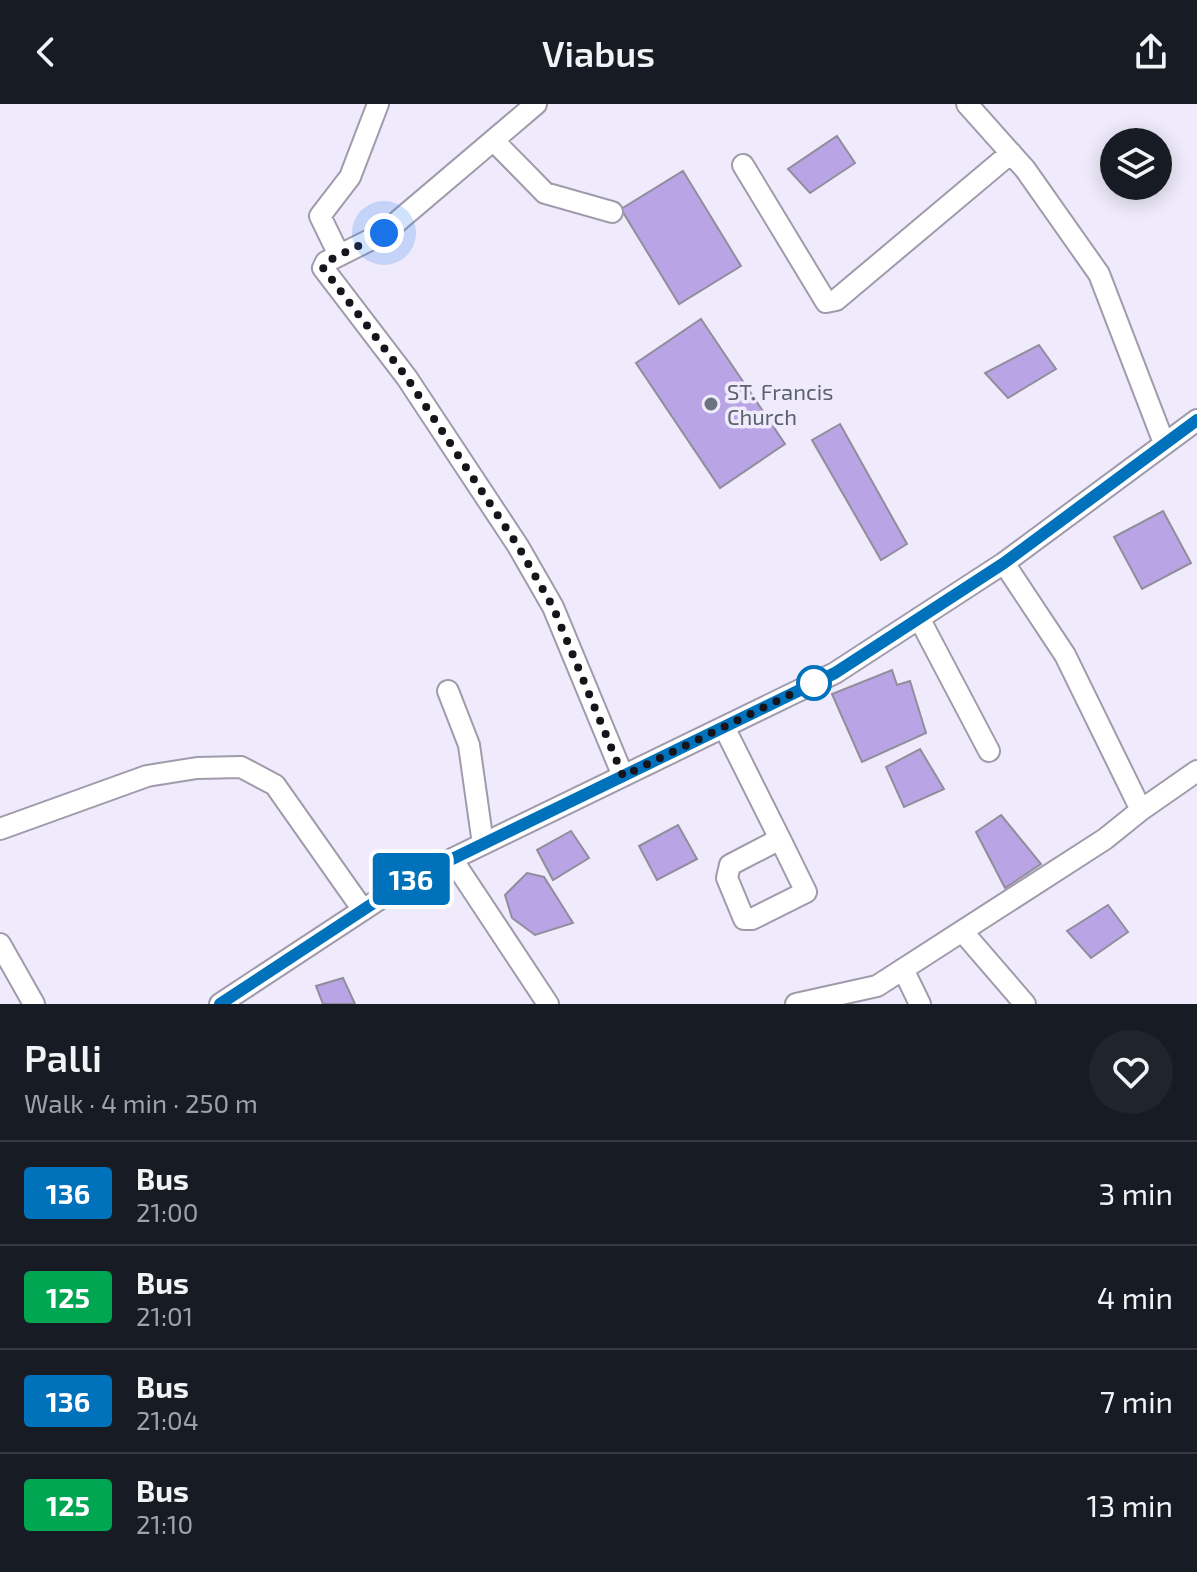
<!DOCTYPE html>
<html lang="en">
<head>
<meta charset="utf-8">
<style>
	body { margin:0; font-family:"Exo 2",sans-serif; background:#20242c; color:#f1f3f6; height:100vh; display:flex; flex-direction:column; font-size:30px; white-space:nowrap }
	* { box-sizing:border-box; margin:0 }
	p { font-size:26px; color:#9ea1a6 }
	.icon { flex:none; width:44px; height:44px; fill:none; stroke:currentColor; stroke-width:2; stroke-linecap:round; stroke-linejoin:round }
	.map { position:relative; height:900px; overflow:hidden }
	.drawer { display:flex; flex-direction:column; background:#171b24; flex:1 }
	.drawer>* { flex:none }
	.badge { padding:0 16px; border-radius:6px; font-size:28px; line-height:52px }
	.tools { position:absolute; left:1100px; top:24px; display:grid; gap:16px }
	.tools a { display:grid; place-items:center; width:72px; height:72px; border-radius:50%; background:#171b24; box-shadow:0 4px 20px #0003; font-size:40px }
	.you { position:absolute; width:40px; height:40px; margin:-20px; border:6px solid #fff; border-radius:50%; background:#1a73e8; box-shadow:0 0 0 12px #1a73e833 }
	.map>.badge { position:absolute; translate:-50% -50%; box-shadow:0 0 0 4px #fff }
	.round { display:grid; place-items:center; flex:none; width:84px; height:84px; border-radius:42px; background:#20242c }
	.head { display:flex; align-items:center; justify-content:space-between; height:136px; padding:0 24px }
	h1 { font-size:38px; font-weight:600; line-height:60px }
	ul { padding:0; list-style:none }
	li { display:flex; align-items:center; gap:24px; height:104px; padding:0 24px; border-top:2px solid #363941 }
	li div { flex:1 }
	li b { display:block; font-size:30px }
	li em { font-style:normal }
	li .badge { min-width:88px; font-weight:700; text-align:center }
	header { display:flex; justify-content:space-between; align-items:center; height:104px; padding:0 24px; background:#171b24; font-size:36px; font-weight:600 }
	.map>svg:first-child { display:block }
</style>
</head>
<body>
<header><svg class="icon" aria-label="back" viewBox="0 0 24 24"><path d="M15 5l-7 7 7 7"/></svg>Viabus<svg class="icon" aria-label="share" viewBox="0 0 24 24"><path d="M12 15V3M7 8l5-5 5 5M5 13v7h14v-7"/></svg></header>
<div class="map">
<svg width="1197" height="900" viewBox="0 0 1197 900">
	<rect width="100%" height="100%" fill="#efebfc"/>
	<!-- building -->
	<path fill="#b9a5e5" stroke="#918d9c" stroke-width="2" d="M837,32L855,59L810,89L788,65Z
		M683,67L741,162L679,200L621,105Z
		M701,215L785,340L720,384L636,259Z
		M1039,241L1056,265L1008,294L985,269Z
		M840,320L907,440L881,456L812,336Z
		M1163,407L1191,459L1142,485L1114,433Z
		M892,566L897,581L910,577L926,629L862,658L832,590Z
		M920,645L944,685L904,703L886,663Z
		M1001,711L1041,760L1005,784L976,728Z
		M678,721L697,755L657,776L639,742Z
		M571,727L589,754L553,776L537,746Z
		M527,769L544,773L573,819L535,831L512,814L505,791Z
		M1108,801L1128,828L1091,854L1067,827Z
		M343,874L355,900H323L316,882Z"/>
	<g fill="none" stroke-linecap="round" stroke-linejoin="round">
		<!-- minor casing -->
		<g stroke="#a09bab" stroke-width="24">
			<path id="minor" d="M536,0L384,129L326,158L323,164L407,274L518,442L553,503L623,672
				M967,0L1025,65L1099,170L1164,339
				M494,37L545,89L612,108
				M743,61L826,198L836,196L1011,49
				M339,151L320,112L350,73L378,0
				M1004,459L1065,551L1141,706L1197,667
				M919,514L989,647
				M448,587L469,641L483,740
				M724,623L780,735L730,761L727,774L744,815H752L806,788L780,735
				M0,725L147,672L197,664L241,663L275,681L363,806
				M452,755L548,900
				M962,827L1025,900
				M0,840L34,900
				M903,865L920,900
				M220,900L407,777L835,569L1004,459L1197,316
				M796,900L877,882L1105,735L1141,706"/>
		</g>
		<!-- minor -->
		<use href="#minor" stroke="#fff" stroke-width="20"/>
	</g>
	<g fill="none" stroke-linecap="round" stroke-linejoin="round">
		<!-- line casing -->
		<g stroke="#fff" stroke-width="18">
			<path id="line" d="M220,900L407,777L835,569L1004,459L1197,316"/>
		</g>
		<!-- line -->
		<use href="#line" stroke="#0072bc" stroke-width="12"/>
		<!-- walk -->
		<path stroke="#17151b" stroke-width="8" stroke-dasharray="0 14.4" d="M384,129L326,158L323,164L407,274L518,442L553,503L623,672L814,579"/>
	</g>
	<!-- markers -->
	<circle fill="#6b7280" stroke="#efebfc" stroke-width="3" cx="711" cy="300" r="8"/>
	<circle fill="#fff" stroke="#0072bc" stroke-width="4" cx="814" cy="579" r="16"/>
	<g text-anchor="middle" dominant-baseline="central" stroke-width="7" stroke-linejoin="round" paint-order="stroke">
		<!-- worship labels -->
		<g font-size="22" fill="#5b616d" stroke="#efebfc" text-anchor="start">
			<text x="727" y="287">ST. Francis<tspan x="727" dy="25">Church</tspan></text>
		</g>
	</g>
</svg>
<div class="tools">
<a><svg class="icon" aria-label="layers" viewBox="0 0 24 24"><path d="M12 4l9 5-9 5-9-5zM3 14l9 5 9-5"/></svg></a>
</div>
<div class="you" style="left:384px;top:129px"></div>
<b class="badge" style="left:411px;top:775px;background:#0072bc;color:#fff">136</b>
</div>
<section class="drawer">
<div class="head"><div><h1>Palli</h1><p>Walk · 4 min · 250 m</p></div><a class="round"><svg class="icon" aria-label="heart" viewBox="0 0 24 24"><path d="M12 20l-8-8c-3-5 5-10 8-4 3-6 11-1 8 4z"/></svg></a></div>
<ul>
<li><span class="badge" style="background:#0072bc;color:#fff">136</span><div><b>Bus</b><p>21:00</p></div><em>3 min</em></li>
<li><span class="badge" style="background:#00a651;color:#fff">125</span><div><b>Bus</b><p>21:01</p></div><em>4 min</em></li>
<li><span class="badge" style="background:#0072bc;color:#fff">136</span><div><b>Bus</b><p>21:04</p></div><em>7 min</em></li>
<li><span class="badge" style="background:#00a651;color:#fff">125</span><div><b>Bus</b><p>21:10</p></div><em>13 min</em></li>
</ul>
</section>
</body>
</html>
